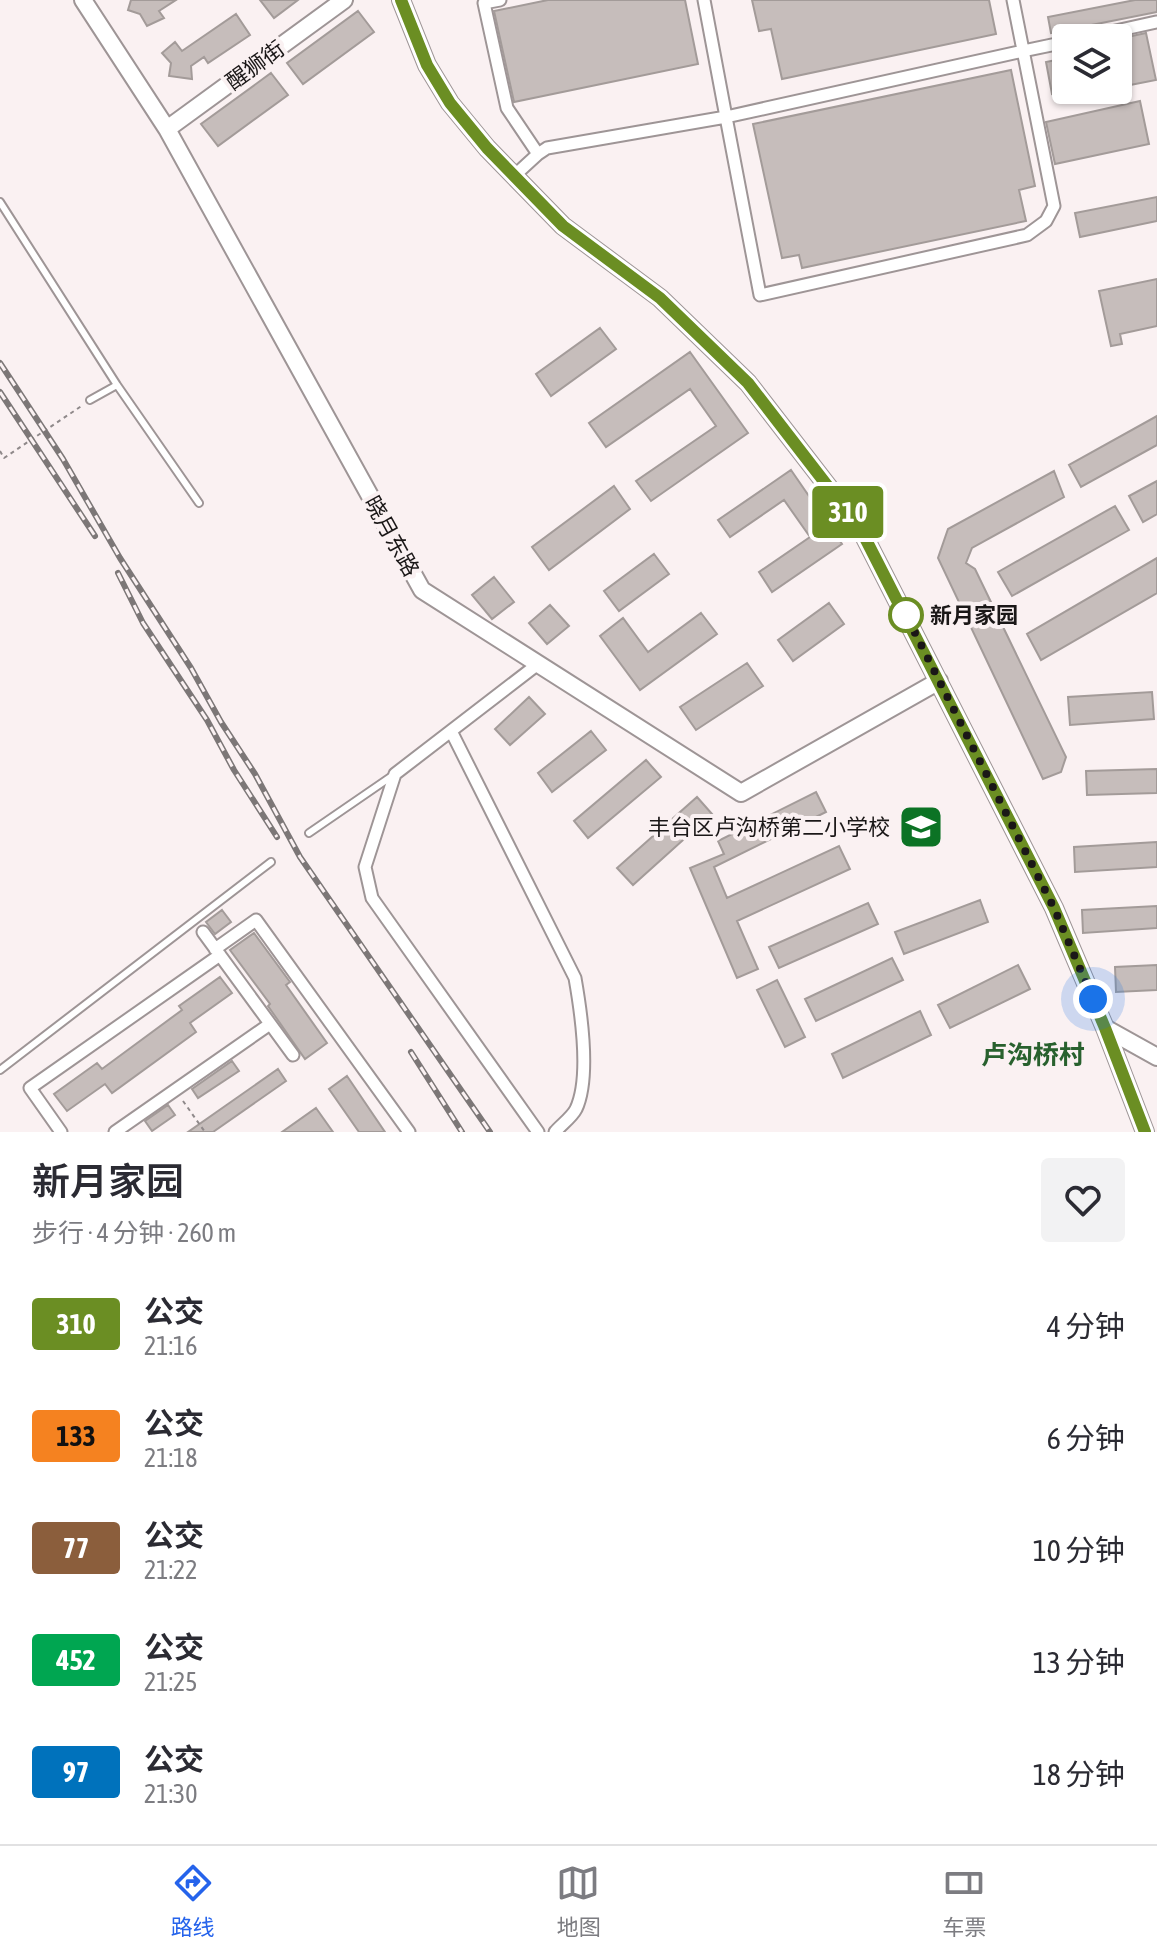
<!DOCTYPE html>
<html lang="zh">
<head>
<meta charset="utf-8">
<style>
	body { margin:0; font-family:"Asap Condensed","Noto Sans SC",sans-serif; background:#f2f2f3; color:#2b2b33; height:100vh; display:flex; flex-direction:column; font-size:30px; white-space:nowrap }
	* { box-sizing:border-box; margin:0 }
	p { font-size:26px; color:#7c7c81 }
	.icon { flex:none; width:44px; height:44px; fill:none; stroke:currentColor; stroke-width:2; stroke-linecap:round; stroke-linejoin:round }
	.map { position:relative; height:1132px; overflow:hidden }
	.sheet { display:flex; flex-direction:column; background:#fff; flex:1 }
	.sheet>* { flex:none }
	.badge { padding:0 16px; border-radius:6px; font-size:28px; line-height:52px }
	.buttons { position:absolute; left:1052px; top:24px; display:grid; gap:16px }
	.buttons a { display:grid; place-items:center; width:80px; height:80px; border-radius:8px; background:#fff; box-shadow:0 2px 6px #0004; font-size:40px }
	.you { position:absolute; width:40px; height:40px; margin:-20px; border:6px solid #fff; border-radius:50%; background:#1a73e8; box-shadow:0 0 0 12px #1a73e833 }
	.map>.badge { position:absolute; translate:-50% -50%; box-shadow:0 0 0 4px #fff }
	.round { display:grid; place-items:center; flex:none; width:84px; height:84px; border-radius:8px; background:#f2f2f3 }
	.head { display:flex; align-items:center; justify-content:space-between; height:136px; padding:0 32px }
	h1 { font-size:38px; font-weight:600; line-height:60px }
	ul { padding:0; list-style:none }
	li { display:flex; align-items:center; gap:24px; height:112px; padding:0 32px }
	li div { flex:1 }
	li b { display:block; font-size:30px }
	li em { font-style:normal }
	li .badge { min-width:88px; font-weight:700; text-align:center }
	.tab-bar { display:flex; justify-content:space-around; align-items:center; height:112px; border-top:2px solid #e1e1e2; background:#fff; font-size:22px; color:#7c7c81 }
	.tab-bar a { display:grid; justify-items:center; gap:4px }
	.tab-bar .selected { color:#2563eb }
	.map>svg:first-child { display:block }
</style>
</head>
<body>
<div class="map">
<svg width="1157" height="1132" viewBox="0 0 1157 1132">
	<rect width="100%" height="100%" fill="#faf1f2"/>
	<!-- building -->
	<path fill="#c6bdbb" stroke="#a39b99" stroke-width="2" d="M131,0H176L159,11L164,18L147,26L140,14L128,10Z
		M260,0H298L274,18Z
		M548,0H685L698,64L514,102L494,11Z
		M752,0H989L996,34L782,79L771,29L759,31Z
		M1135,0H1157V12L1051,33L1048,17Z
		M358,11L374,32L303,84L287,63Z
		M236,14L250,35L208,63L204,57L191,66L192,79L169,76L171,63L162,53L175,42L182,51Z
		M1146,33L1156,80L1125,86L1124,79L1118,81V39Z
		M1066,58V91L1052,94L1046,62Z
		M1011,70L1035,186L1019,190L1026,221L802,268L799,255L782,258L753,124Z
		M271,73L288,95L218,146L201,124Z
		M1140,101L1149,144L1055,164L1046,122Z
		M1157,197V221L1080,237L1075,213Z
		M1157,279V326L1120,334L1122,344L1111,346L1099,291Z
		M600,328L616,349L551,396L536,374Z
		M690,352L748,433L651,501L636,481L716,426L690,389L606,447L589,423Z
		M1157,416V445L1081,487L1069,465Z
		M791,470L842,544L772,592L759,572L810,537L784,500L730,537L718,520Z
		M1054,471L1064,497L972,548L966,563L975,569L1066,757L1061,772L1043,779L938,558L948,529Z
		M1157,481V514L1143,522L1129,496Z
		M614,486L630,509L549,570L532,547Z
		M1115,506L1129,530L1012,596L998,572Z
		M654,554L669,574L619,611L604,591Z
		M1157,558V593L1041,660L1027,634Z
		M494,577L514,602L492,619L472,595Z
		M829,603L844,624L793,661L778,640Z
		M550,605L569,626L547,644L529,623Z
		M701,613L717,634L640,690L600,636L623,618L648,652Z
		M747,663L763,686L696,730L680,707Z
		M1152,692L1154,719L1070,725L1068,697Z
		M529,697L545,714L510,745L495,729Z
		M591,731L606,750L552,792L538,773Z
		M646,760L661,777L588,838L574,821Z
		M1157,769V793L1087,795L1086,771Z
		M816,792L826,812L714,867L727,898L839,846L850,869L737,921L758,969L737,978L690,868L724,854L718,841Z
		M697,797L712,814L633,885L617,868Z
		M1157,842V867L1075,872L1074,847Z
		M980,900L988,922L904,954L895,932Z
		M868,903L878,924L779,968L769,947Z
		M1157,906V928L1083,933L1082,910Z
		M222,910L231,922L215,934L206,922Z
		M254,933L290,982L286,985L327,1043L305,1059L268,1006L270,1004L230,950Z
		M892,958L903,980L816,1021L805,999Z
		M1018,965L1030,989L950,1028L938,1005Z
		M1157,965V990L1116,992L1115,967Z
		M220,977L232,993L190,1023L196,1032L112,1093L105,1084L67,1111L54,1094L97,1063L102,1069L182,1010L179,1006Z
		M777,980L805,1037L785,1047L757,990Z
		M920,1011L931,1035L843,1078L832,1054Z
		M232,1061L239,1071L198,1098L192,1089Z
		M278,1069L286,1081L213,1132H188Z
		M347,1076L385,1132H359L329,1089Z
		M168,1105L175,1115L152,1131L145,1121Z
		M316,1108L333,1132H282Z"/>
	<g fill="none" stroke-linecap="round" stroke-linejoin="round">
		<!-- lane casing -->
		<g stroke="#9e9596" stroke-width="10">
			<path id="lane" d="M0,202L117,385L199,503
				M90,400L117,385
				M309,833L392,776
				M0,1070L271,862"/>
		</g>
		<!-- street casing -->
		<g stroke="#9e9596" stroke-width="15">
			<path id="street" d="M500,0L484,3L507,108L538,154L514,176
				M1013,0L1054,206L1046,221L1027,235L760,295L726,117L1023,51L1066,42
				M1084,38L1156,22
				M538,154L547,148L726,117L704,0
				M451,731L575,978C581,1012 591,1077 576,1109C572,1117 561,1125 555,1132
				M203,932L293,1055
				M215,949L256,920L409,1132
				M61,1132L30,1088L220,955
				M115,1132L270,1024
				M538,1132L372,898L365,867L395,774L538,664"/>
		</g>
		<!-- secondary casing -->
		<g stroke="#9e9596" stroke-width="20">
			<path id="secondary" d="M83,0L167,129L422,590L741,793L939,681
				M401,0L427,65L450,103L487,148L563,226L660,298L748,383L860,528L1054,908L1105,1028L1145,1132
				M167,129L344,0
				M1105,1028L1157,1057"/>
		</g>
		<!-- path -->
		<path stroke="#8f898a" stroke-width="2" stroke-dasharray="4 4" stroke-linecap="butt" d="M0,451L4,458L83,405
			M183,1101L205,1132"/>
		<!-- lane -->
		<use href="#lane" stroke="#fff" stroke-width="6"/>
		<!-- street -->
		<use href="#street" stroke="#fff" stroke-width="11"/>
		<!-- secondary -->
		<use href="#secondary" stroke="#fff" stroke-width="16"/>
		<!-- rail casing -->
		<g stroke="#7c7777" stroke-width="6">
			<path id="rail" d="M0,363L63,459L120,558L191,668L221,722L255,774L300,857L490,1132
				M0,392L95,536
				M118,573L143,623L207,720L234,770L277,837
				M411,1052L462,1132"/>
		</g>
		<!-- rail -->
		<use href="#rail" stroke="#faf1f2" stroke-width="3" stroke-dasharray="9" stroke-linecap="butt"/>
	</g>
	<g fill="none" stroke-linecap="round" stroke-linejoin="round">
		<!-- line casing -->
		<g stroke="#fff" stroke-width="18">
			<path id="line" d="M401,0L427,65L450,103L487,148L563,226L660,298L748,383L860,528L1054,908L1105,1028L1145,1132"/>
		</g>
		<!-- line -->
		<use href="#line" stroke="#6b8e23" stroke-width="12"/>
		<!-- walk -->
		<path stroke="#1a1717" stroke-width="8" stroke-dasharray="0 14.4" d="M906,615L904,611L1054,908L1093,999"/>
	</g>
	<!-- icons -->
	<defs>
		<g id="school-square" transform="scale(2.3)"><rect x="-9" y="-9" width="18" height="18" rx="4" fill="#0c7325" stroke="#faf1f2"/><path d="M0-5L7-2L0 1L-7-2ZM-4 1L0 2.5L4 1V4Q0 6-4 4Z" fill="#fff"/></g>
	</defs>
	<g fill-rule="evenodd">
		<use href="#school-square" x="921" y="827"/>
	</g>
	<!-- markers -->
	<circle fill="#fff" stroke="#6b8e23" stroke-width="4" cx="906" cy="615" r="16"/>
	<g text-anchor="middle" dominant-baseline="central" stroke-width="8" stroke-linejoin="round" paint-order="stroke">
		<!-- street labels -->
		<g font-size="22" fill="#1a1717" stroke="#faf1f2">
			<text transform="translate(255 65) rotate(-36)">醒狮街</text>
			<text transform="translate(392 536) rotate(61)">晓月东路</text>
		</g>
		<!-- stop labels -->
		<g font-size="22" font-weight="bold" fill="#1a1717" stroke="#faf1f2" text-anchor="start">
			<text x="930" y="615">新月家园</text>
		</g>
		<!-- poi labels -->
		<g font-size="22" fill="#1a1717" stroke="#faf1f2" text-anchor="end">
			<text x="890" y="827">丰台区卢沟桥第二小学校</text>
		</g>
		<!-- quarter labels -->
		<g font-size="26" font-weight="bold" fill="#28612e" stroke="#faf1f2">
			<text x="1033" y="1055">卢沟桥村</text>
		</g>
	</g>
</svg>
<div class="buttons">
<a><svg class="icon" aria-label="layers" viewBox="0 0 24 24"><path d="M12 4l9 5-9 5-9-5zM3 14l9 5 9-5"/></svg></a>
</div>
<div class="you" style="left:1093px;top:999px"></div>
<b class="badge" style="left:848px;top:512px;background:#6b8e23;color:#fff">310</b>
</div>
<section class="sheet">
<div class="head"><div><h1>新月家园</h1><p>步行 · 4 分钟 · 260 m</p></div><a class="round"><svg class="icon" aria-label="heart" viewBox="0 0 24 24"><path d="M12 20l-8-8c-3-5 5-10 8-4 3-6 11-1 8 4z"/></svg></a></div>
<ul>
<li><span class="badge" style="background:#6b8e23;color:#fff">310</span><div><b>公交</b><p>21:16</p></div><em>4 分钟</em></li>
<li><span class="badge" style="background:#f58220;color:#111">133</span><div><b>公交</b><p>21:18</p></div><em>6 分钟</em></li>
<li><span class="badge" style="background:#8b5e3c;color:#fff">77</span><div><b>公交</b><p>21:22</p></div><em>10 分钟</em></li>
<li><span class="badge" style="background:#00a651;color:#fff">452</span><div><b>公交</b><p>21:25</p></div><em>13 分钟</em></li>
<li><span class="badge" style="background:#0072bc;color:#fff">97</span><div><b>公交</b><p>21:30</p></div><em>18 分钟</em></li>
</ul>
</section>
<nav class="tab-bar">
<a class="selected"><svg class="icon" aria-label="directions" viewBox="0 0 24 24"><path d="M12 3l9 9-9 9-9-9zM9 14v-3h6M13 9l2 2-2 2"/></svg>路线</a>
<a><svg class="icon" aria-label="map" viewBox="0 0 24 24"><path d="M3 6l6-2 6 2 6-2v14l-6 2-6-2-6 2zM9 4v14M15 6v14"/></svg>地图</a>
<a><svg class="icon" aria-label="tickets" viewBox="0 0 24 24"><path d="M3 7h18v10H3zM15 7v10"/></svg>车票</a>
</nav>
</body>
</html>
